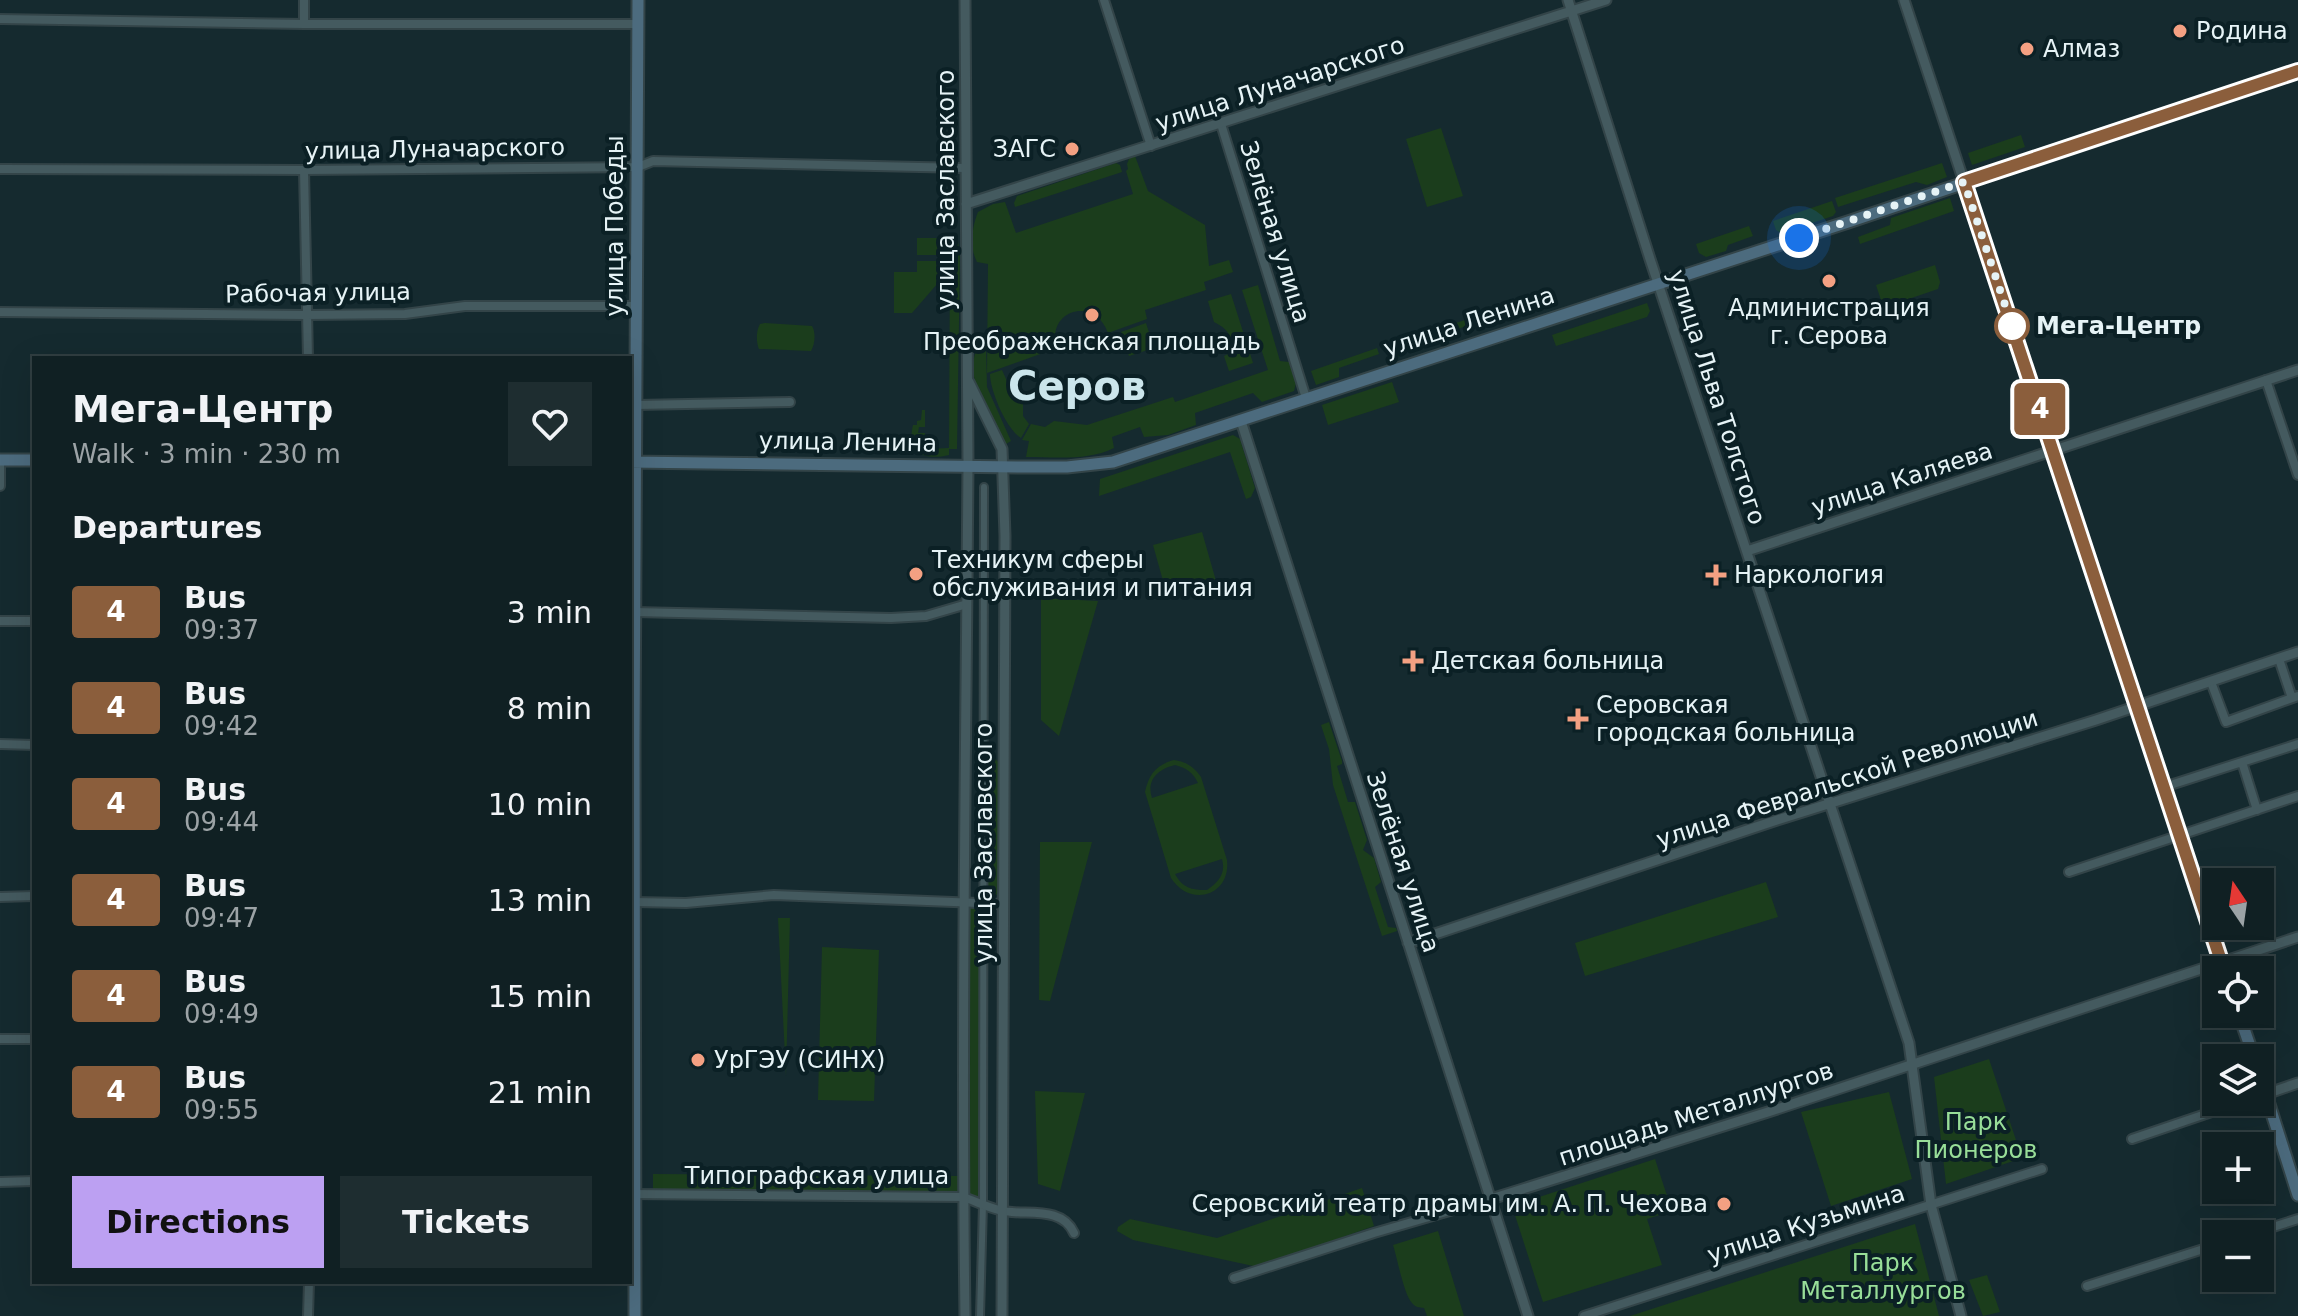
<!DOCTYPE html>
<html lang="en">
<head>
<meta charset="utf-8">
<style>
	body { margin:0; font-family:"DejaVu Sans",sans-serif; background:#1e2d30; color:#f1f3f6; height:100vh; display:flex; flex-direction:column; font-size:30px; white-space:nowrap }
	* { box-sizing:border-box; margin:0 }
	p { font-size:26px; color:#9ca3a6 }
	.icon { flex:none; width:44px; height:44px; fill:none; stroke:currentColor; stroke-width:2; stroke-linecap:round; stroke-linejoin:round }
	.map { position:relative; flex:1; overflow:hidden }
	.sheet { position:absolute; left:32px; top:356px; width:600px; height:928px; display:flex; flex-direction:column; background:#102023; border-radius:0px; box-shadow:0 8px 32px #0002,0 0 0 2px #303e41 }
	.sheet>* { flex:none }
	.badge { padding:0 16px; border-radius:6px; font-size:28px; line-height:52px }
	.needle { width:52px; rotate:347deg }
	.buttons { position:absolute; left:2202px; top:868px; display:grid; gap:16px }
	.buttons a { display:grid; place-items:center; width:72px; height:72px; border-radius:0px; background:#102023; box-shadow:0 8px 32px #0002,0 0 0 2px #303e41; font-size:40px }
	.you { position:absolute; width:40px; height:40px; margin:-20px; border:6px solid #fff; border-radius:50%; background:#1a73e8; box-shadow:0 0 0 12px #1a73e833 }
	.map>.badge { position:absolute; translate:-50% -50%; box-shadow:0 0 0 4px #fff }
	h2 { padding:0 40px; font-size:30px; line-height:72px }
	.round { display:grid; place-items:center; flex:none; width:84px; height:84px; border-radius:0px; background:#1e2d30 }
	.head { display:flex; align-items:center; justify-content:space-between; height:136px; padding:0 40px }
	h1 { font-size:38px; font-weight:600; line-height:60px }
	.cta { display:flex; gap:16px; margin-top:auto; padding:16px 40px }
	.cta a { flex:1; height:92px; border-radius:0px; background:#bca0f2; color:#111; font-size:32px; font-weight:600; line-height:92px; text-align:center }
	.cta a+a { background:#1e2d30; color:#f1f3f6 }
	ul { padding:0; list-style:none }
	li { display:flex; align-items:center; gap:24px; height:96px; padding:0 40px }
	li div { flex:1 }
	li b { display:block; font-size:30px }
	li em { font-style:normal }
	li .badge { min-width:88px; font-weight:700; text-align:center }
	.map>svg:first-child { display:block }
</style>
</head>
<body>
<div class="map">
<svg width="2298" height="1316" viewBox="0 0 2298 1316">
	<rect width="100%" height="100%" fill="#152a2f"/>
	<!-- green -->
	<path fill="#1b3d1c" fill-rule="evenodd" d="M1441,128L1463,196L1427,207L1406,139Z
		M2021,135L2025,147L1972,165L1968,153Z
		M1135,156L1148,191L1205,225L1209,266L1229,260L1233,272L1204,282L1206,290L1145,310L1147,319L1108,333C1095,295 1045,310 1057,348L987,373L988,264L977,262C969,247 972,227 978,212L993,204L1005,202L1016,233L1133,194L1126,171L1128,169L1127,164L1129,159Z
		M1116,163L1120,165L1122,172L1015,207L1014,203L1017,196Z
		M1942,163L1947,177L1927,185L1916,182L1838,207L1835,198Z
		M1950,198L1954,211L1860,244L1858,237L1890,225L1891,218Z
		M1832,201L1836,212L1833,216L1781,233L1776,230L1773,221Z
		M1749,226L1753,236L1728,245L1726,251L1706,257L1699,253L1696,244Z
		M951,235L955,236L958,242L960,256L957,449H949V455C925,461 906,453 913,425H917V421L921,420L922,410H925V427H919L918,433H925V449L949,448L950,255H917V238H950Z
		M917,261H949L944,276L912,313H894V272H917Z
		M1935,265L1940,282L1938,289L1891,305L1882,303L1876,285Z
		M1258,285L1280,361L1289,362L1296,383L1294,391L1262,402L1253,393L1195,413L1196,425L1168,435L1144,437L1140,427L1112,437L1114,448C1088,461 1055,457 1026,457L1029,441L1022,440L1031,424L1045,427L1054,421L1087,425L1173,397L1175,402L1268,370L1242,290Z
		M1231,294L1253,363L1229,371L1224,356L1232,352C1229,336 1233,332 1214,322L1208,301Z
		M1534,298L1536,308L1532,314H1524L1518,310L1403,346L1402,353L1397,358L1389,357L1384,346Z
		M1647,303L1650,311L1647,317L1556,346L1552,335Z
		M765,323L812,326C816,332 815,345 811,351L759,349C756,342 756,331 760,324Z
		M1146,323L1154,348L1129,356L1121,332Z
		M1377,348L1379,354L1339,368V377L1316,385L1311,371Z
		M983,349L986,350L987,387L1011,441L1006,444L1001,440C989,414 965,380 976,351Z
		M1002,370L1011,390L1023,403V416L1029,424L1021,438C1007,430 990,391 990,374Z
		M1392,382L1399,402L1328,425L1322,405Z
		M1233,435L1240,439L1255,488L1251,497L1246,499L1230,452L1099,496L1100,479Z
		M1202,532L1216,581L1167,595L1153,545Z
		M1041,598L1098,601L1059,736L1041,720Z
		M1329,722L1342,761V764L1337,766L1348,802H1355L1367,840L1363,850L1374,858L1381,882L1375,887L1388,927L1396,928L1397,931L1382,936L1333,785L1329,749L1321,725Z
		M984,757H994L999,763L998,892L994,899L983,901Z
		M1174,760C1187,762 1194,767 1201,777L1227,860C1231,896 1190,908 1171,878L1145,792C1149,774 1156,765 1174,760ZM1175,765C1186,768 1193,772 1198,783L1152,798C1146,780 1158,769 1175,765ZM1222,859C1226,873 1219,882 1207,890C1191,890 1183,888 1175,874Z
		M1040,842H1092L1050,1001L1039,1000Z
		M1766,882L1778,917L1585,976L1575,943Z
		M964,904L983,905V1197L653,1195V1174L963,1176Z
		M778,918H790L786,1076Z
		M822,947L879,950L874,1101L818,1100Z
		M1989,1059L2022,1158L1946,1184L1934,1077Z
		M1035,1091L1085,1093L1060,1191L1038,1184Z
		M1889,1092L1912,1179L1831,1206L1801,1112Z
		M1655,1159L1672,1211L1647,1219L1662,1265L1543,1302L1512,1206Z
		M1362,1188L1374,1226L1258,1267L1133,1240L1117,1231L1118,1227L1130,1219L1217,1238Z
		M1915,1224L1939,1316H1630Z
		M1438,1231L1464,1316H1427L1424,1308C1419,1307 1416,1308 1412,1303C1404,1295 1397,1257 1393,1245Z
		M1987,1275L2000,1312L1983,1316L1969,1280Z"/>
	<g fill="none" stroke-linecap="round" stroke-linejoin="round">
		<!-- pedestrian casing -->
		<g stroke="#334448" stroke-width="10">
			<path id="pedestrian" d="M980,1316L983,1204L984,487"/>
		</g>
		<!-- minor casing -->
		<g stroke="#334448" stroke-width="12">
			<path id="minor" d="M1104,0L1151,146
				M0,19L304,24H638
				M304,24V0
				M1221,124L1306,398
				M0,169L304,170L638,167L653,161L965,168
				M304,170L308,358
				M0,312L306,315L405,314L465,306H637
				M2266,380L2298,475
				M636,405L790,402
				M0,462V486
				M635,612L891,618L926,616L967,604
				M0,621H34
				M2279,659L2292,698
				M2211,682L2226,722L2298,696
				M0,744L34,745
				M2242,762L2257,810
				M2164,787L2298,744
				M2069,872L2298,796
				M0,897L34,896
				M635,902L686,903L774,895L1004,904
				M0,1039H34
				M2132,1139L2241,1102
				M0,1182L34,1181
				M631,1194L963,1197C975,1201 987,1207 999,1210C1023,1217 1061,1204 1074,1233
				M2251,1234L2298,1219
				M1234,1278L1374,1233L1491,1199
				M2087,1286L2216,1245
				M308,1316L309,1282
				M1584,1316L2042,1169"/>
		</g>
		<!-- tertiary casing -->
		<g stroke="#334448" stroke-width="13">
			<path id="tertiary" d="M965,0C965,154 968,309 968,463C966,747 961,1032 965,1316
				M1568,0L1650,259L1909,1043L1931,1205L1961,1316
				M1904,0L1964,182
				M966,204L1606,0
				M969,382L1002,449L1005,536L1002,1316
				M1241,421L1528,1316
				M1747,551L2298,370
				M1408,943L1777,820L2096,720L2298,652
				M2266,1094L2298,1083
				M1491,1199L1768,1112L2298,937"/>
		</g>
		<!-- secondary casing -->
		<g stroke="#334448" stroke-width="15">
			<path id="secondary" d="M1964,182L2224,970
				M0,460H34
				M630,462L1019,467H1067L1113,462L1848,222L2298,71
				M2239,1014L2254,1058
				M2260,1076L2298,1195
				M635,1316L634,742L638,0"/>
		</g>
		<!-- pedestrian -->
		<use href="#pedestrian" stroke="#445a5f" stroke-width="6"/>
		<!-- minor -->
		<use href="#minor" stroke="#445a5f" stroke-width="8"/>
		<!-- tertiary -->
		<use href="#tertiary" stroke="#445a5f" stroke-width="9"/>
		<!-- secondary -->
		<use href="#secondary" stroke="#4c6b7e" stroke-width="11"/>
	</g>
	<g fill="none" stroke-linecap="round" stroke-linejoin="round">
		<!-- line casing -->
		<g stroke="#fff" stroke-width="18">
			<path id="line" d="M2224,970L1964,182L2298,71"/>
		</g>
		<!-- line -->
		<use href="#line" stroke="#8b5e3c" stroke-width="12"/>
		<!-- walk -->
		<path stroke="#e6f3f6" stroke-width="8" stroke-dasharray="0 14.4" d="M1799,238L1964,182L2012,326"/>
	</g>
	<!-- markers -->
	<g fill="#f3a082" stroke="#0b2025" stroke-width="3">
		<circle cx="2180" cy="31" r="8"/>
		<circle cx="2027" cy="49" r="8"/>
		<circle cx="1072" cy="149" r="8"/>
		<circle cx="1829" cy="281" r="8"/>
		<circle cx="1092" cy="315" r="8"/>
		<circle cx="916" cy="574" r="8"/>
		<path d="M1712 563h8v8h8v8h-8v8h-8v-8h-8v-8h8z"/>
		<path d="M1409 649h8v8h8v8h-8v8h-8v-8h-8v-8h8z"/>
		<path d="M1574 707h8v8h8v8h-8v8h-8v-8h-8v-8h8z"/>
		<circle cx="698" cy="1060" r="8"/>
		<circle cx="1724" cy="1204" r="8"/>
	</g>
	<circle fill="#fff" stroke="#8b5e3c" stroke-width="4" cx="2012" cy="326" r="16"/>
	<g text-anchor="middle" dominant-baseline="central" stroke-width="8" stroke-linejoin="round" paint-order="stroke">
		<!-- poi labels -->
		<g font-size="24" fill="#e6f3f6" stroke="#0b2025" text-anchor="start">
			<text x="2196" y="31">Родина</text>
			<text x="2043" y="49">Алмаз</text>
			<text x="1056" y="149" text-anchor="end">ЗАГС</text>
			<text x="1829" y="308" text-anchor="middle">Администрация<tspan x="1829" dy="28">г. Серова</tspan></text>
			<text x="1092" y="342" text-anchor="middle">Преображенская площадь</text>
			<text x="932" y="560">Техникум сферы<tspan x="932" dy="28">обслуживания и питания</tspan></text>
			<text x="1734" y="575">Наркология</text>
			<text x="1431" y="661">Детская больница</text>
			<text x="1596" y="705">Серовская<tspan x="1596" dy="28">городская больница</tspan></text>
			<text x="714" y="1060">УрГЭУ (СИНХ)</text>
			<text x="1708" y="1204" text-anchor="end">Серовский театр драмы им. А. П. Чехова</text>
		</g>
		<!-- street labels -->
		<g font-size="24" fill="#e6f3f6" stroke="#0b2025">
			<text transform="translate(1280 84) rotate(-18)">улица Луначарского</text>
			<text transform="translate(435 149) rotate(-1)">улица Луначарского</text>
			<text transform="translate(946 190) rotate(-90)">улица Заславского</text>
			<text transform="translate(615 226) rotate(-90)">улица Победы</text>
			<text transform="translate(1275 232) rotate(73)">Зелёная улица</text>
			<text transform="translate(318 293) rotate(-1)">Рабочая улица</text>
			<text transform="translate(1469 322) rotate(-18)">улица Ленина</text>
			<text transform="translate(1717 397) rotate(72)">улица Льва Толстого</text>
			<text transform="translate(848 442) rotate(1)">улица Ленина</text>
			<text transform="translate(1902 479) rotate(-18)">улица Каляева</text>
			<text transform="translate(1847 779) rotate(-18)">улица Февральской Революции</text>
			<text transform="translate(984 843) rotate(-90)">улица Заславского</text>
			<text transform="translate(1403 862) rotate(72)">Зелёная улица</text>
			<text transform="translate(1696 1114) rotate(-18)">площадь Металлургов</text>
			<text x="817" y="1176">Типографская улица</text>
			<text transform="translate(1806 1224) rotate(-18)">улица Кузьмина</text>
		</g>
		<!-- stop labels -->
		<g font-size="24" font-weight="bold" fill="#e6f3f6" stroke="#0b2025" text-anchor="start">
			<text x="2036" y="326">Мега-Центр</text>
		</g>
		<!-- park labels -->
		<g font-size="24" fill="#98de98" stroke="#0b2025">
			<text x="1976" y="1122">Парк<tspan x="1976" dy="28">Пионеров</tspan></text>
			<text x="1883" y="1263">Парк<tspan x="1883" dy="28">Металлургов</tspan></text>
		</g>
		<!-- town labels -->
		<g font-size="40" font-weight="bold" fill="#cbe5eb" stroke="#0b2025">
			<text x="1077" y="386">Серов</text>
		</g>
	</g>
</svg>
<div class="buttons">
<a><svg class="needle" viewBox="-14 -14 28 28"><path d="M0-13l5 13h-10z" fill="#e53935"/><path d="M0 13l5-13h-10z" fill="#9ca3a6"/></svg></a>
<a><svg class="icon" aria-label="locate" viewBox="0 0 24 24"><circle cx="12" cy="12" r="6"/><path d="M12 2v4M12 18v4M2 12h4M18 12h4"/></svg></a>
<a><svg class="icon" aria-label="layers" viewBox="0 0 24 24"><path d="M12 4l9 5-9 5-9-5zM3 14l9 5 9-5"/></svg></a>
<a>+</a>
<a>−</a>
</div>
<div class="you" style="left:1799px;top:238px"></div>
<b class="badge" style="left:2040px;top:409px;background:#8b5e3c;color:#fff">4</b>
<section class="sheet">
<div class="head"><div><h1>Мега-Центр</h1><p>Walk · 3 min · 230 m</p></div><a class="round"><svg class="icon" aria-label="heart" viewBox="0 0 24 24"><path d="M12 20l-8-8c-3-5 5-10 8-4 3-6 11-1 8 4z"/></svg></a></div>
<h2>Departures</h2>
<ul>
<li><span class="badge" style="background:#8b5e3c;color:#fff">4</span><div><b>Bus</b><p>09:37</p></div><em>3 min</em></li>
<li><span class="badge" style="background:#8b5e3c;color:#fff">4</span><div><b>Bus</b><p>09:42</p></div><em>8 min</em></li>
<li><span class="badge" style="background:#8b5e3c;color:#fff">4</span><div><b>Bus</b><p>09:44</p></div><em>10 min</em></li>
<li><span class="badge" style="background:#8b5e3c;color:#fff">4</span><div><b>Bus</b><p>09:47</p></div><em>13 min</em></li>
<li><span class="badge" style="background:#8b5e3c;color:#fff">4</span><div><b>Bus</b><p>09:49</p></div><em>15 min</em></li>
<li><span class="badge" style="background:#8b5e3c;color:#fff">4</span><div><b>Bus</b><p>09:55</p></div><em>21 min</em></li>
</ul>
<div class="cta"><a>Directions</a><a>Tickets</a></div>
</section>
</div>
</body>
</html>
